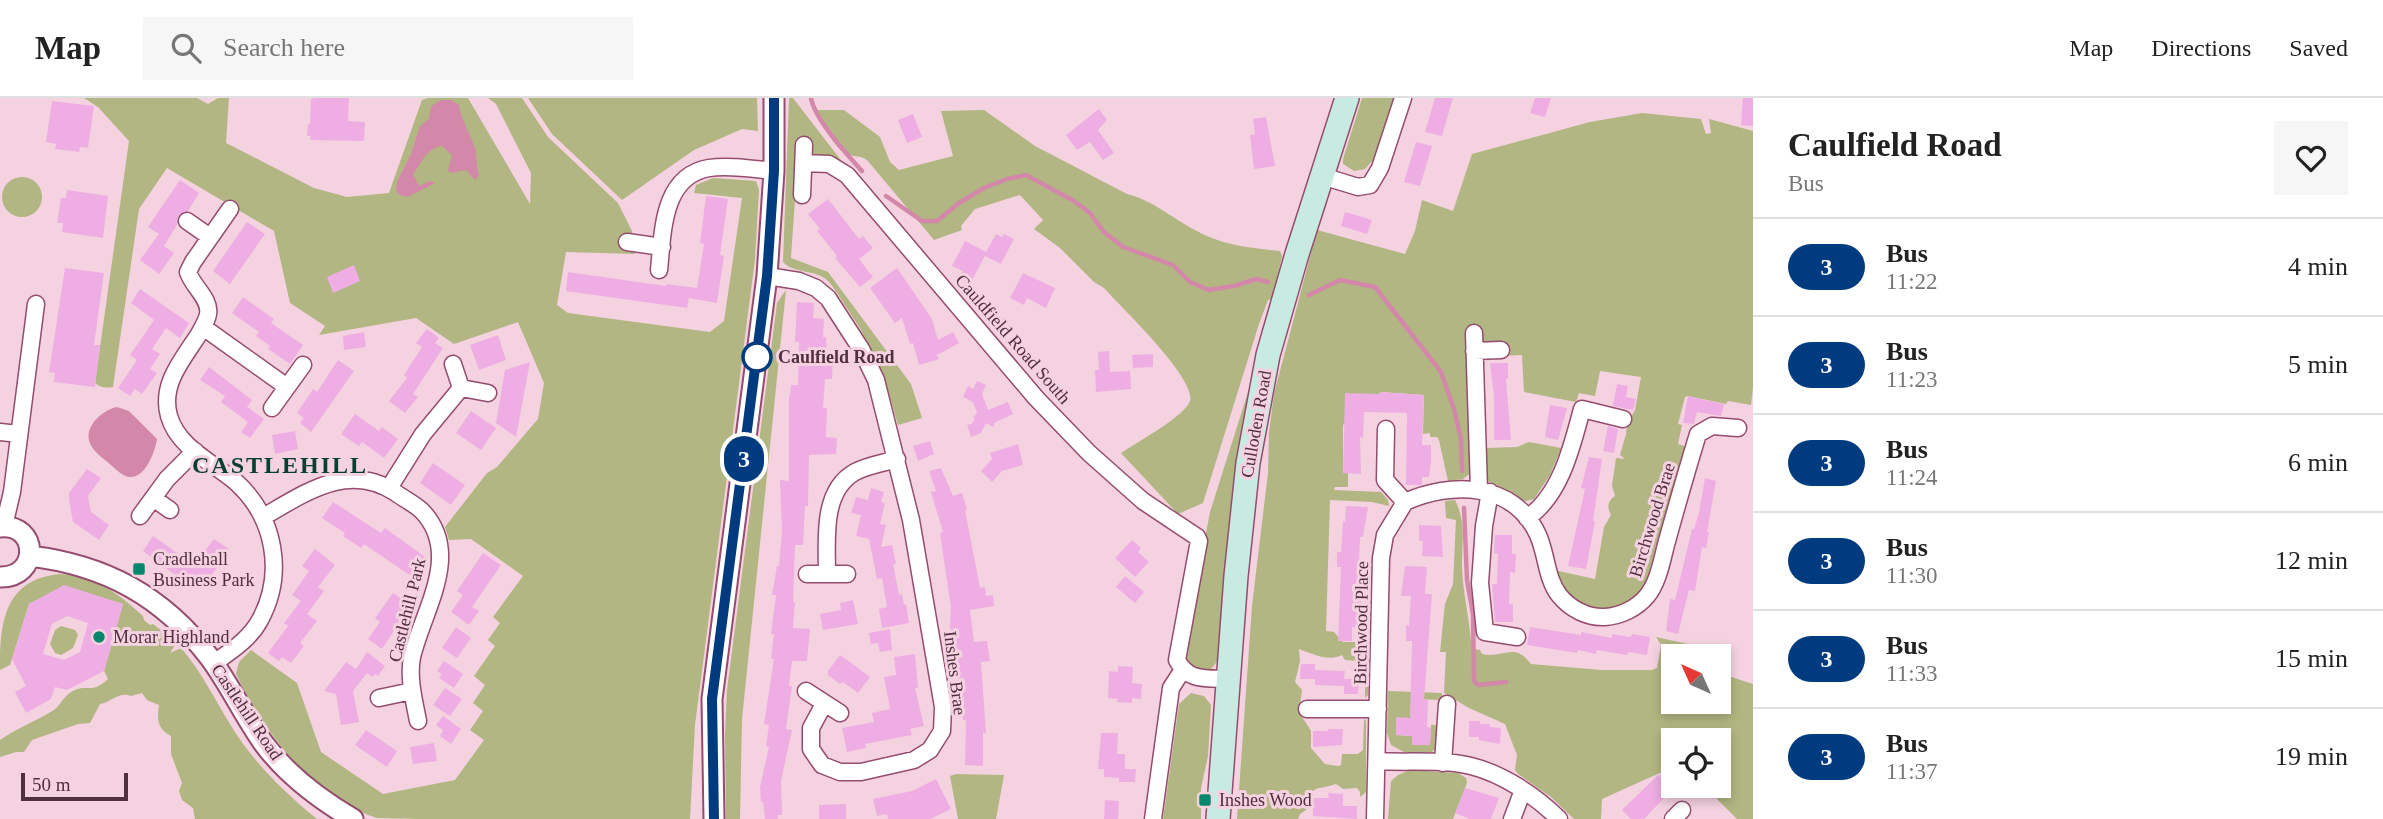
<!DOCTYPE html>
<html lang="en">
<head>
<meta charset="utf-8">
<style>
	body { margin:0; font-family:"Times New Roman",serif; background:#f6f6f6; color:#222; height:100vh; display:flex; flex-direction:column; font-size:26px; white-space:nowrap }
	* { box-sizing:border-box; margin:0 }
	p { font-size:23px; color:#767676 }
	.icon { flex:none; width:38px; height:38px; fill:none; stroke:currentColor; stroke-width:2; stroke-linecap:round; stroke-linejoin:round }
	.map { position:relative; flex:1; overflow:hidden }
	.sheet { display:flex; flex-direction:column; background:#fff; width:630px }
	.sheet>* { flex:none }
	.badge { padding:0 14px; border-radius:23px; font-size:24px; line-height:46px }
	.needle { width:46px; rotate:315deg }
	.buttons { position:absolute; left:1661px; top:546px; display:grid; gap:14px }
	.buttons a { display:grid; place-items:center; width:70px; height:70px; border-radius:0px; background:#fff; box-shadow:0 4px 10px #0003; font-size:35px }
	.scale { position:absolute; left:21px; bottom:18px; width:107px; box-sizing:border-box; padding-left:7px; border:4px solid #502f3e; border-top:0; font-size:19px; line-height:24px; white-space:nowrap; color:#502f3e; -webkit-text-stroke:5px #f5d2e0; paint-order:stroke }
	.map>.badge { position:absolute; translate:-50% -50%; box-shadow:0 0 0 4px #fff }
	.round { display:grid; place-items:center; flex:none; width:74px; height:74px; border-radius:0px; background:#f6f6f6 }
	.head { display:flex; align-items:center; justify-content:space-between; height:119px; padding:0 35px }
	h1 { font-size:33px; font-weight:700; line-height:52px }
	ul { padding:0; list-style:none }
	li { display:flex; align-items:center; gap:21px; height:98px; padding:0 35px; border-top:2px solid #e0e0e0 }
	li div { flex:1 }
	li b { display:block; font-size:26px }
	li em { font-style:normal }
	li .badge { min-width:77px; font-weight:700; text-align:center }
	header { display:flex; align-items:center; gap:42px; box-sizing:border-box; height:98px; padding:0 35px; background:#fff; border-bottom:2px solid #e0e0e0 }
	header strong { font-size:33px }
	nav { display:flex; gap:38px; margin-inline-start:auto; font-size:24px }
	.search { width:490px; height:63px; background:#f6f6f6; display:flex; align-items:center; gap:18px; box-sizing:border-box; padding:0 24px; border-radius:0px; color:#767676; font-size:26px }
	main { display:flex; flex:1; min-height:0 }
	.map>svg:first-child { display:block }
</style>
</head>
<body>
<header>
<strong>Map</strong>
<div class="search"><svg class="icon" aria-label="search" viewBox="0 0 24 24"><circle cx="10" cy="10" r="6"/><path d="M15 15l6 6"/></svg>Search here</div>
<nav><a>Map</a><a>Directions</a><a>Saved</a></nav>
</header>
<main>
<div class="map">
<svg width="1753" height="721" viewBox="0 0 1753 721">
	<rect width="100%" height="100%" fill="#f5d2e0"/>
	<!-- green -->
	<path fill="#b1b682" d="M84,0H197L208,6L218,0H229L226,45L314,90L347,99L389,95L422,2L428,0H468L530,106L531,75L496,6L488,0H522L548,39L618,105L632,133L635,156L566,154L557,207L568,215L710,234L724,223L742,100L694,95L696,87L713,80L756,83L759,92L755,161L695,627L690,721C613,721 535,721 457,721C439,721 392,721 377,720C313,700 264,634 236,576L239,564L251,552L297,585L321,654L383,696L455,682L484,642L470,632L483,613L473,605L485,587L474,578L495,548L488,542L500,525L493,519L523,478L471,441L449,442L445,429L487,375L497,369L538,321L544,285L518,224L454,246L416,220L319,237L325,228L290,205L274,133L167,70L139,111L113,289C105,290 101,290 95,285L129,43L98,9Z
		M528,0H757L758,33L742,31L694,52L622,102L552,36Z
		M789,0H793L844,66L816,59L799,43L791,160L828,174L911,286L922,320L898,327C886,283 872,246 846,209C840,200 835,190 827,182C814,171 794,176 783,164Z
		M1362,0H1397L1377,65L1372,63L1365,71L1354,73L1343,66V61Z
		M815,12H844L880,39L890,64L899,72L953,58L941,13L984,12L1035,48L1127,96C1152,102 1172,120 1195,132C1221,147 1250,150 1280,153L1282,158L1272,201L1268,202L1259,226L1203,405L1178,416L1121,355C1136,345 1185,318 1190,303C1197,281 1120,208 1104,190L1094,184L1060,150L1034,131L1043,122L1020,97L975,111L961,128L962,132L934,142L867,62C860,57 852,59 845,55C833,49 822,23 815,12Z
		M1642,15L1701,21L1706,36L1711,35L1709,21L1753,33V290L1751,307L1728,303L1726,306L1688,298L1685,299L1678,326L1682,327L1678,346L1687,349L1649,481C1634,505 1607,522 1580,505C1576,503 1570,500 1566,496C1561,490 1558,479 1554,472L1595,481L1604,429L1611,417C1607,409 1607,404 1615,398L1612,388L1616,360L1625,361L1620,357L1626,336L1627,326L1635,312L1641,279L1600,273L1595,298L1579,295L1576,304L1524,294L1522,257L1502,258L1468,252L1466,258L1472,374L1463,381L1448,383L1439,342L1437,339H1430V335L1423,336L1424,297L1381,294L1343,327V375H1348V389H1335L1334,392L1381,394L1388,402L1389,408L1372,404L1330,402L1326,533L1334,534L1343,544H1369L1368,597L1365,600V567L1360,563L1345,562L1342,557C1329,564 1313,556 1299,551L1300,563L1295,584L1302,592L1299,614L1311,633V650L1325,666L1338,668L1341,667L1342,656H1358L1363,652L1364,621L1366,623V694L1360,699V694L1357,690L1343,691L1336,686C1312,694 1314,684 1306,712L1300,716L1298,721H1237L1252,508L1268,375L1269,334L1274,296L1317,132L1405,156L1415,133L1422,102L1453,113L1472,56L1590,24Z
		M2 99a20 20 0 1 1 40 0a20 20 0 1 1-40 0Z
		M786,192L742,621L740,721H726L725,635L727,592L777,205Z
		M1255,272L1220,560L1211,571L1198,573C1186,566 1184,559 1185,545L1210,414Z
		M1529,344L1561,350L1550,377L1534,401L1525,403L1488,383L1486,350L1517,349Z
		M1455,402C1466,423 1462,444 1462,466C1462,491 1469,518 1471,543L1474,551L1480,552L1482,556C1503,561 1514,543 1531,566L1601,572H1652L1657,570L1661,547L1656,539L1706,550L1705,558H1673V604H1718L1719,572L1725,577L1753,586V721H1737L1704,688H1718V642H1673V669L1602,701L1601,721H1574L1551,699L1518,676L1515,672L1517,657L1505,626L1469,610L1444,595L1446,554H1440L1445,506L1453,486L1456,422L1446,420L1445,403Z
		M60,476C95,478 118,495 143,518L144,522L150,527L153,526L177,544L170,555L181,550C202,574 216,604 233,631C256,667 285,695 317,721H195L193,710L182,702L179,693L182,685L171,656V638C157,630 157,622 159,607L147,602L142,595L131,598C119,593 111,604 100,606L90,625L78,626L32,642L24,654H16L0,659V642C17,630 36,623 54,612C61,607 63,598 73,593C88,585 91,597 108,581L104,573L123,506L64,488L29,506L10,567L0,572C0,525 4,481 60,476Z
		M61,528L75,532L78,537L73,550L61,557L55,555L50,546L55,532Z
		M1388,593L1442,595V602L1411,601L1410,620H1396V637L1412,638V647H1430L1431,627H1437V648L1432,654H1404L1391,647L1387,635Z
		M1191,595L1204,598L1211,607L1208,658L1201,690V721H1163L1179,606Z
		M1410,672L1458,675L1466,680L1467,685L1453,721H1388L1391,683L1398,677Z
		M956,676L1004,677L996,721H958L950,678Z"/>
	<!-- water -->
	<path fill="#d488a9" d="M441,2H451L459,7C461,22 470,35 475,50C477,59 476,68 479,77L475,82L466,72L450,75L448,72L452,57L442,48C426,50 422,65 413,76L419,88L430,83L435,85L408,99L399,97L396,91L397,84L411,56L420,28L429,21L431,8Z
		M117,309L129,313L157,341C155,353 146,380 130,379C123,379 117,372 112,368C106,362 96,356 92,349C80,331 102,312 117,309Z"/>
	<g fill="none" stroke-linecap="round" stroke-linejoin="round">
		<!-- stream -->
		<path stroke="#d488a9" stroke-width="4.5" d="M811,0C815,22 847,56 862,73
			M886,98L922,123H937L959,105L984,90L1007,81L1026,77L1074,103L1090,115L1104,134L1123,149L1173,167L1190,184L1209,192L1234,188L1256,181L1268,184
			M1309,197L1340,182L1375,189L1441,274L1454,311L1461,341L1462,373
			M1464,410L1467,482L1473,516L1474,583L1478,587L1506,584"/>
	</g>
	<!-- building -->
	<path fill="#eeaee3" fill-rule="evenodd" d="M315,0H349L348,23L365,24L364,43L310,42L311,38H307L308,26H310L311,1Z
		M1435,0H1453L1442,38L1425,34Z
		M1535,0H1551L1545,19L1530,15Z
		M1743,0H1753V28L1741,27Z
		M52,3L94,8L88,50L80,49L79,54L55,51L56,46L46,44Z
		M1099,11L1107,22L1098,32L1114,55L1103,62L1090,44L1077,52L1066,37Z
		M913,16L922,39L907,45L898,22Z
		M1266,19L1275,68L1254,71L1250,37L1255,36L1253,21Z
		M1416,44L1432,48L1420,88L1404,84Z
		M180,82L199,95L188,113L178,118L177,127L164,148L174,155L159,176L140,162L159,136L148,129Z
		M67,92L108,98L103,140L62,134L63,125H57L61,100H66Z
		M706,98L728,101L720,157L724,158L717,205L689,200L687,210L566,193L568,174L666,188V186L697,190L704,146L700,145Z
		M828,101L859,141L863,138L873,150L859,161L873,179L860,189L835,160L837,158L817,133L820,131L808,116Z
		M1345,114L1372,122L1367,136L1341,128Z
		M247,124L265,136L230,186L213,173Z
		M996,136L1002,139L1004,136L1014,141L1001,166L985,158L970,186L959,180L963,173L952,168L965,143L986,154Z
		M354,167L360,183L333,195L327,179Z
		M65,170L104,175L94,247H100L95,289L54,284L55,275L49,274Z
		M897,170L932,221L938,242L953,234L959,245L937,257L939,261L919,267L913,245L910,246L902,220L895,225L870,190Z
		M1023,175L1055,190L1046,210L1027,200L1024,207L1010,200Z
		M140,191L189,225L180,240L166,230L152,251L160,256L150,271L157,275L142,296L135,291L130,298L118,290L137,262L130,257L154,222L131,205Z
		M243,199L274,221L271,225L303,247L290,266L268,251L270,248L256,238L259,234L232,215Z
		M797,204L814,205L813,220L824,221L823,239H826L827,261H833L832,281H825L823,310H827L826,339L837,340L836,356L809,357L808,408H805L803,447H795L793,504H795L793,530L810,531L807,563H792L789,588H792L786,631L792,632L781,683L782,717H778V721H765L763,704H761L760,689L769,649L766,648L769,627L764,626L774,561H771L774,536H771L776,497H772L777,468H779L782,433L780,382L789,383V298H790L791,287H798L799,244H795Z
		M427,231L439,240L435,245L443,250L413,296L418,299L405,315L389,303L407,280L404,277L422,249L416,245Z
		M364,234L366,249L344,252L343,238Z
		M498,237L506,262L479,272L470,247Z
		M1109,253L1110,274L1130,273L1131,291L1096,294L1095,272H1099L1098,254Z
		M1153,256V269L1133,270L1132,257Z
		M338,262L354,273L311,334L300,325L304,320L297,315L313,291L317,294Z
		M530,264L516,339L496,325L505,272Z
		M1490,265H1508V281H1506L1511,342H1494V298Z
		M209,269L252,302L247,309L264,321L250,340L241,334L248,324L221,304L225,298L200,282Z
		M977,283L986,287L982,296L988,312L1008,304L1013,316L994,325V329L986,325L981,335L971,339L967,327L972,326L975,320L973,319L977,315L973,304L963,299L968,288L973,291Z
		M1617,286L1628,288L1626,299L1636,301L1633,312L1613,308Z
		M1380,294L1424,297L1422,347H1431V363L1429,379H1422V387H1406L1407,315L1364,314L1363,340L1360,339L1361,376L1343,375L1345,295L1380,296Z
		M1688,298L1724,306L1721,318L1697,314L1694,326L1683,325Z
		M1550,307L1567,310L1558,342L1545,339Z
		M471,313L496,330L481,352L456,335Z
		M355,316L379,333L382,329L398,341L384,360L362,344L359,348L341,336Z
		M1608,328L1618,331L1614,355L1603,353Z
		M295,333L298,351L275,356L272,337Z
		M930,343L934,356L918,363L913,348Z
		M1018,346L1023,367L1002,373L992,384L981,373L992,361L990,355Z
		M1589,359L1602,361L1593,423H1595L1586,471L1568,468L1585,391L1581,390Z
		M433,365L465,387L451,407L420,385Z
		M941,370L953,398L962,395L967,411L965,412L980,490L985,489L986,498L993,497L994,508L970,512L974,544L987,543L990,563L981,564L986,635H983V668L965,667L966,622H963L955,542L952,543L950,527L951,510L940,435L943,434L931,394L936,393L929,373Z
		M87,371L101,380L88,398L91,414L109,427L99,442L73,424L69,402V395Z
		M1705,380L1716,383L1707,434H1709L1706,450L1702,449L1695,493L1689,492L1678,536L1666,533L1670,501L1675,502L1692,431H1694L1699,415Z
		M871,390L884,394L881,404L885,405L880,426L886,427L881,449L892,447L896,466H893L899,497L902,496L904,507L906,506L909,525L882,530L879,511L887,509L882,480L877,481L869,441L856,438L861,417L851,415L856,399L868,402Z
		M333,404L381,435L385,430L425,459L411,478L364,446L361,450L343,438L345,435L322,420Z
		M1346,408L1368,409L1363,439H1360L1359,469L1362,470L1361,514H1363V530L1352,529V543H1338L1341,469H1337V454H1341L1343,423L1345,424Z
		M1419,427L1441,428L1443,459L1422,458L1423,443H1419Z
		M1495,437H1512V456H1516L1515,475L1510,474L1509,506H1513V524H1495L1492,486H1497L1498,456L1494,455Z
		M153,438L187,462L200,459L214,441L229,451L212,477L182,482L143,453Z
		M1132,442L1141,450L1138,454L1149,464L1135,479L1115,460Z
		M315,451L335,467L318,489L324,493L307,516L317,523L300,545L304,548L291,565L282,559L279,563L268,555L288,528L284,525L301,503L292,497L309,473L302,468Z
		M483,455L501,467L472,509L479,513L469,527L451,514L463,497L457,493Z
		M1405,468L1427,469L1425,496H1432L1424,602H1428L1427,629L1431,630L1430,647H1412V638L1396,637V619L1410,620L1412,543H1406V527L1409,528L1411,498H1401Z
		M1125,478L1144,494L1135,505L1116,489Z
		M64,487L123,506L104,573L67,592L55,589L51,601L26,615L15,594L26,588L12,561L29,506ZM67,518L88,525L80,554L64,562L43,556L52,526Z
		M393,495L411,507L382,551L368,541L380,524L375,520Z
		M853,502L858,526L823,532L820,516L841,512L840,505Z
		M456,529L471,540L457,560L442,550Z
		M1530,529L1581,537V534L1612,540V536L1631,539L1632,536L1650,539L1647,557L1628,554L1627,557L1597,552L1596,556L1578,552L1577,555L1527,547Z
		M890,531L892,552L880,554L878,545L871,546L869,535Z
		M367,554L385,568L378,578L375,576L372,579L367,575L353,593L359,624L341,627L336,596L324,593L346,564L356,571Z
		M915,556L918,590H915L924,628L910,631L912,637L865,646L866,650L847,654L842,630L874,624L872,615L890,611L884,579L896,577L894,559Z
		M840,557L870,579L858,595L843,584L840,586L828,577V573Z
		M444,563L463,576L454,590L439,580L442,576L437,573Z
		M1301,566H1315V572L1345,573L1344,581H1359L1358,596H1344V588L1315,587V575V581H1300Z
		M1118,568L1133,569L1132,585L1142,586L1141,601L1132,600V605L1117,604L1118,601L1108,600L1109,573L1118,574Z
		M445,590L462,601L450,618L433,607Z
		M443,618L461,631L451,646L440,638L443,632L436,627Z
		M1469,623H1480V626H1490V629L1501,630L1500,646L1479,642V639H1469Z
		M1328,631H1343L1342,647L1313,649V633H1328Z
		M366,632L397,653L387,669L355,647Z
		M1101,635H1118L1117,656H1125V671H1136L1135,684H1119V680L1104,679V671H1098Z
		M434,645L437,663L413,666L410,649Z
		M1658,677L1670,689L1667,692L1669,695L1644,721H1631L1622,712Z
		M936,681L951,711L930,721H888L887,716L877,718L873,701L912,693Z
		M1465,690L1499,700L1491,721H1470L1455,715Z
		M1328,695L1343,696V708H1357V721L1313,718V700H1329Z
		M1105,702L1119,703L1118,721H1104Z
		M846,706V721H819V707Z"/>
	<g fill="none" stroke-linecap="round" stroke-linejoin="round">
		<!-- minor casing -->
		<g stroke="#954c6e" stroke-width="19">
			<path id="minor" d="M804,65L829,66L847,77L1036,300L1089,355L1143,403L1197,439L1199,443L1177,562C1188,584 1207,580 1229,581
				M1322,78L1358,89L1370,87L1380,70L1403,0
				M802,97L804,47
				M187,123L210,139
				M627,144L662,149
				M659,172C663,134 662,78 709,70C729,67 754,71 774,73
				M767,178L799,183L816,190L828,200L861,251L876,282L911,422L943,609L942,633L930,652L914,662L861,674H840L822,667L811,651V630L824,606
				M203,229L287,289
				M1474,235L1479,392
				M1474,253L1501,252
				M453,266L461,290L488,295
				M272,310L303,267
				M1386,331L1385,382L1405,404
				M0,334L19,336
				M389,390L423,336L461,290
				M1490,394L1484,428L1480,485L1485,534L1517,539
				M153,400L170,412
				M1405,404C1451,383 1514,384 1538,437C1547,457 1546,480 1559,497C1570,511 1588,520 1605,519C1621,518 1637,510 1647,498C1659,483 1662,461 1667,443C1677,407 1687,372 1698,336L1712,328L1738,330
				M140,418L167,381L195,353
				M263,419C305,395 349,363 396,395C404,401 415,406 422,413C463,456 423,512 412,559C408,580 414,602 418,623
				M1527,420C1561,397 1572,348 1582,311L1623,321
				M4,428L12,394L36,206
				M807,476H847
				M827,476C827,443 821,393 855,374C868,367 884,365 897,361
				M214,565C231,553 250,541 260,522C285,476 275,420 237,385C214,365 178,350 169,318C160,286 183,261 199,236C202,230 207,223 208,216C211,201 192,188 188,174L193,164L230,111
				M806,593L840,615
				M379,600L412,593
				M1307,611H1378
				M1378,663C1408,665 1441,661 1471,668C1503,676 1536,698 1559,721
				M1443,665L1447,606
				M1153,721L1171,590L1182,573
				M1375,721L1381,460L1385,437L1405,404
				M1512,721L1523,692
				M1673,721L1682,712"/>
		</g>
		<!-- tertiary casing -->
		<g stroke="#954c6e" stroke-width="23">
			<path id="tertiary" d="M0,429C39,425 40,480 0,479
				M30,458C105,467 163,498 210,560C230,587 244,618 264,646C288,678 319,701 353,721
				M714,721L712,601L767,178L774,73V0"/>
		</g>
		<!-- secondary casing -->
		<g stroke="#954c6e" stroke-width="26">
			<path id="secondary" d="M1218,721L1236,478L1248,365L1268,257L1297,156L1347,0"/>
		</g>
		<!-- minor -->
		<use href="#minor" stroke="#fff" stroke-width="16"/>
		<!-- tertiary -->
		<use href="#tertiary" stroke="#fff" stroke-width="19"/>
		<!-- secondary -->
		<use href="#secondary" stroke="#c8ebe1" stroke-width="23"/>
	</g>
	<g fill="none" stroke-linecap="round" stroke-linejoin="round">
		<!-- line casing -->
		<g stroke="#fff" stroke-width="16">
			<path id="line" d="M714,721L712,601L767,178L774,73V0"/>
		</g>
		<!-- line -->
		<use href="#line" stroke="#003b80" stroke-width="10"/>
	</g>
	<!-- markers -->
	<circle fill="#fff" stroke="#003b80" stroke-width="3.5" cx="757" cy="259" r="14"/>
	<g fill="#00876c" stroke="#f5d2e0" stroke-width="2.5">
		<rect x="132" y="464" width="14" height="14" rx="3.5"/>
		<circle cx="99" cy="539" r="7"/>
		<rect x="1198" y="695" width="14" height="14" rx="3.5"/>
	</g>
	<g text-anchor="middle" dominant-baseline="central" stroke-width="6" stroke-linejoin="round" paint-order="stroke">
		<!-- street labels -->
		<g font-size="18" fill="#502f3e" stroke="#f5d2e0">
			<text transform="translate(1013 241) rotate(49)">Cauldfield Road South</text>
			<text transform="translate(1256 326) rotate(-80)">Culloden Road</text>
			<text transform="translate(1652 422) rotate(-73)">Birchwood Brae</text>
			<text transform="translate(407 512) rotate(-76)">Castlehill Park</text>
			<text transform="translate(1361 525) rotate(-89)">Birchwood Place</text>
			<text transform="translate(955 575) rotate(83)">Inshes Brae</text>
			<text transform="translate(247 614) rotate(56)">Castlehill Road</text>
		</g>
		<!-- stop labels -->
		<g font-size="18" font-weight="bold" fill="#502f3e" stroke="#f5d2e0" text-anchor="start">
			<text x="778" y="259">Caulfield Road</text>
		</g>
		<!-- poi labels -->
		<g font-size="18" fill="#502f3e" stroke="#f5d2e0" text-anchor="start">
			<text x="153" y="461">Cradlehall<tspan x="153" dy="21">Business Park</tspan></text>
			<text x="113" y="539">Morar Highland</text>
			<text x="1219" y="702">Inshes Wood</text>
		</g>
		<!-- district labels -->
		<g font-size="24" font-weight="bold" letter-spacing="2" fill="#073f32" stroke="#f5d2e0">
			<text x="280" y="367">CASTLEHILL</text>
		</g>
	</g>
</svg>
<div class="buttons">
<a><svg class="needle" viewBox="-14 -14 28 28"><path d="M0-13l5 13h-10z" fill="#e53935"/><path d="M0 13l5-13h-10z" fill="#767676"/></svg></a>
<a><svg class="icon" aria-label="locate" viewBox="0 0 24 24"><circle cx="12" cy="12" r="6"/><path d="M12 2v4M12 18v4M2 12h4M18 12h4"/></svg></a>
</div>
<div class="scale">50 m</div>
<b class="badge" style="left:744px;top:361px;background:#003b80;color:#fff">3</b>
</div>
<section class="sheet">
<div class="head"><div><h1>Caulfield Road</h1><p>Bus</p></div><a class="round"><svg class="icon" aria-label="heart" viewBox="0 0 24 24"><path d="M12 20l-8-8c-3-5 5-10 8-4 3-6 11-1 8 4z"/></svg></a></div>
<ul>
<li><span class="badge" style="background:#003b80;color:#fff">3</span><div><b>Bus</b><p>11:22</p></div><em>4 min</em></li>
<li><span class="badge" style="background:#003b80;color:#fff">3</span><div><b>Bus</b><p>11:23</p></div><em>5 min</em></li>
<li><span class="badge" style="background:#003b80;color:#fff">3</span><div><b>Bus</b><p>11:24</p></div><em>6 min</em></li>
<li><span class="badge" style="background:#003b80;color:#fff">3</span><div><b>Bus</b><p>11:30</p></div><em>12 min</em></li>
<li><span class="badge" style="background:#003b80;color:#fff">3</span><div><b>Bus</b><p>11:33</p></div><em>15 min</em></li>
<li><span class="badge" style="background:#003b80;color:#fff">3</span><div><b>Bus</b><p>11:37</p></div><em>19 min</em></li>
</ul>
</section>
</main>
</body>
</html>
